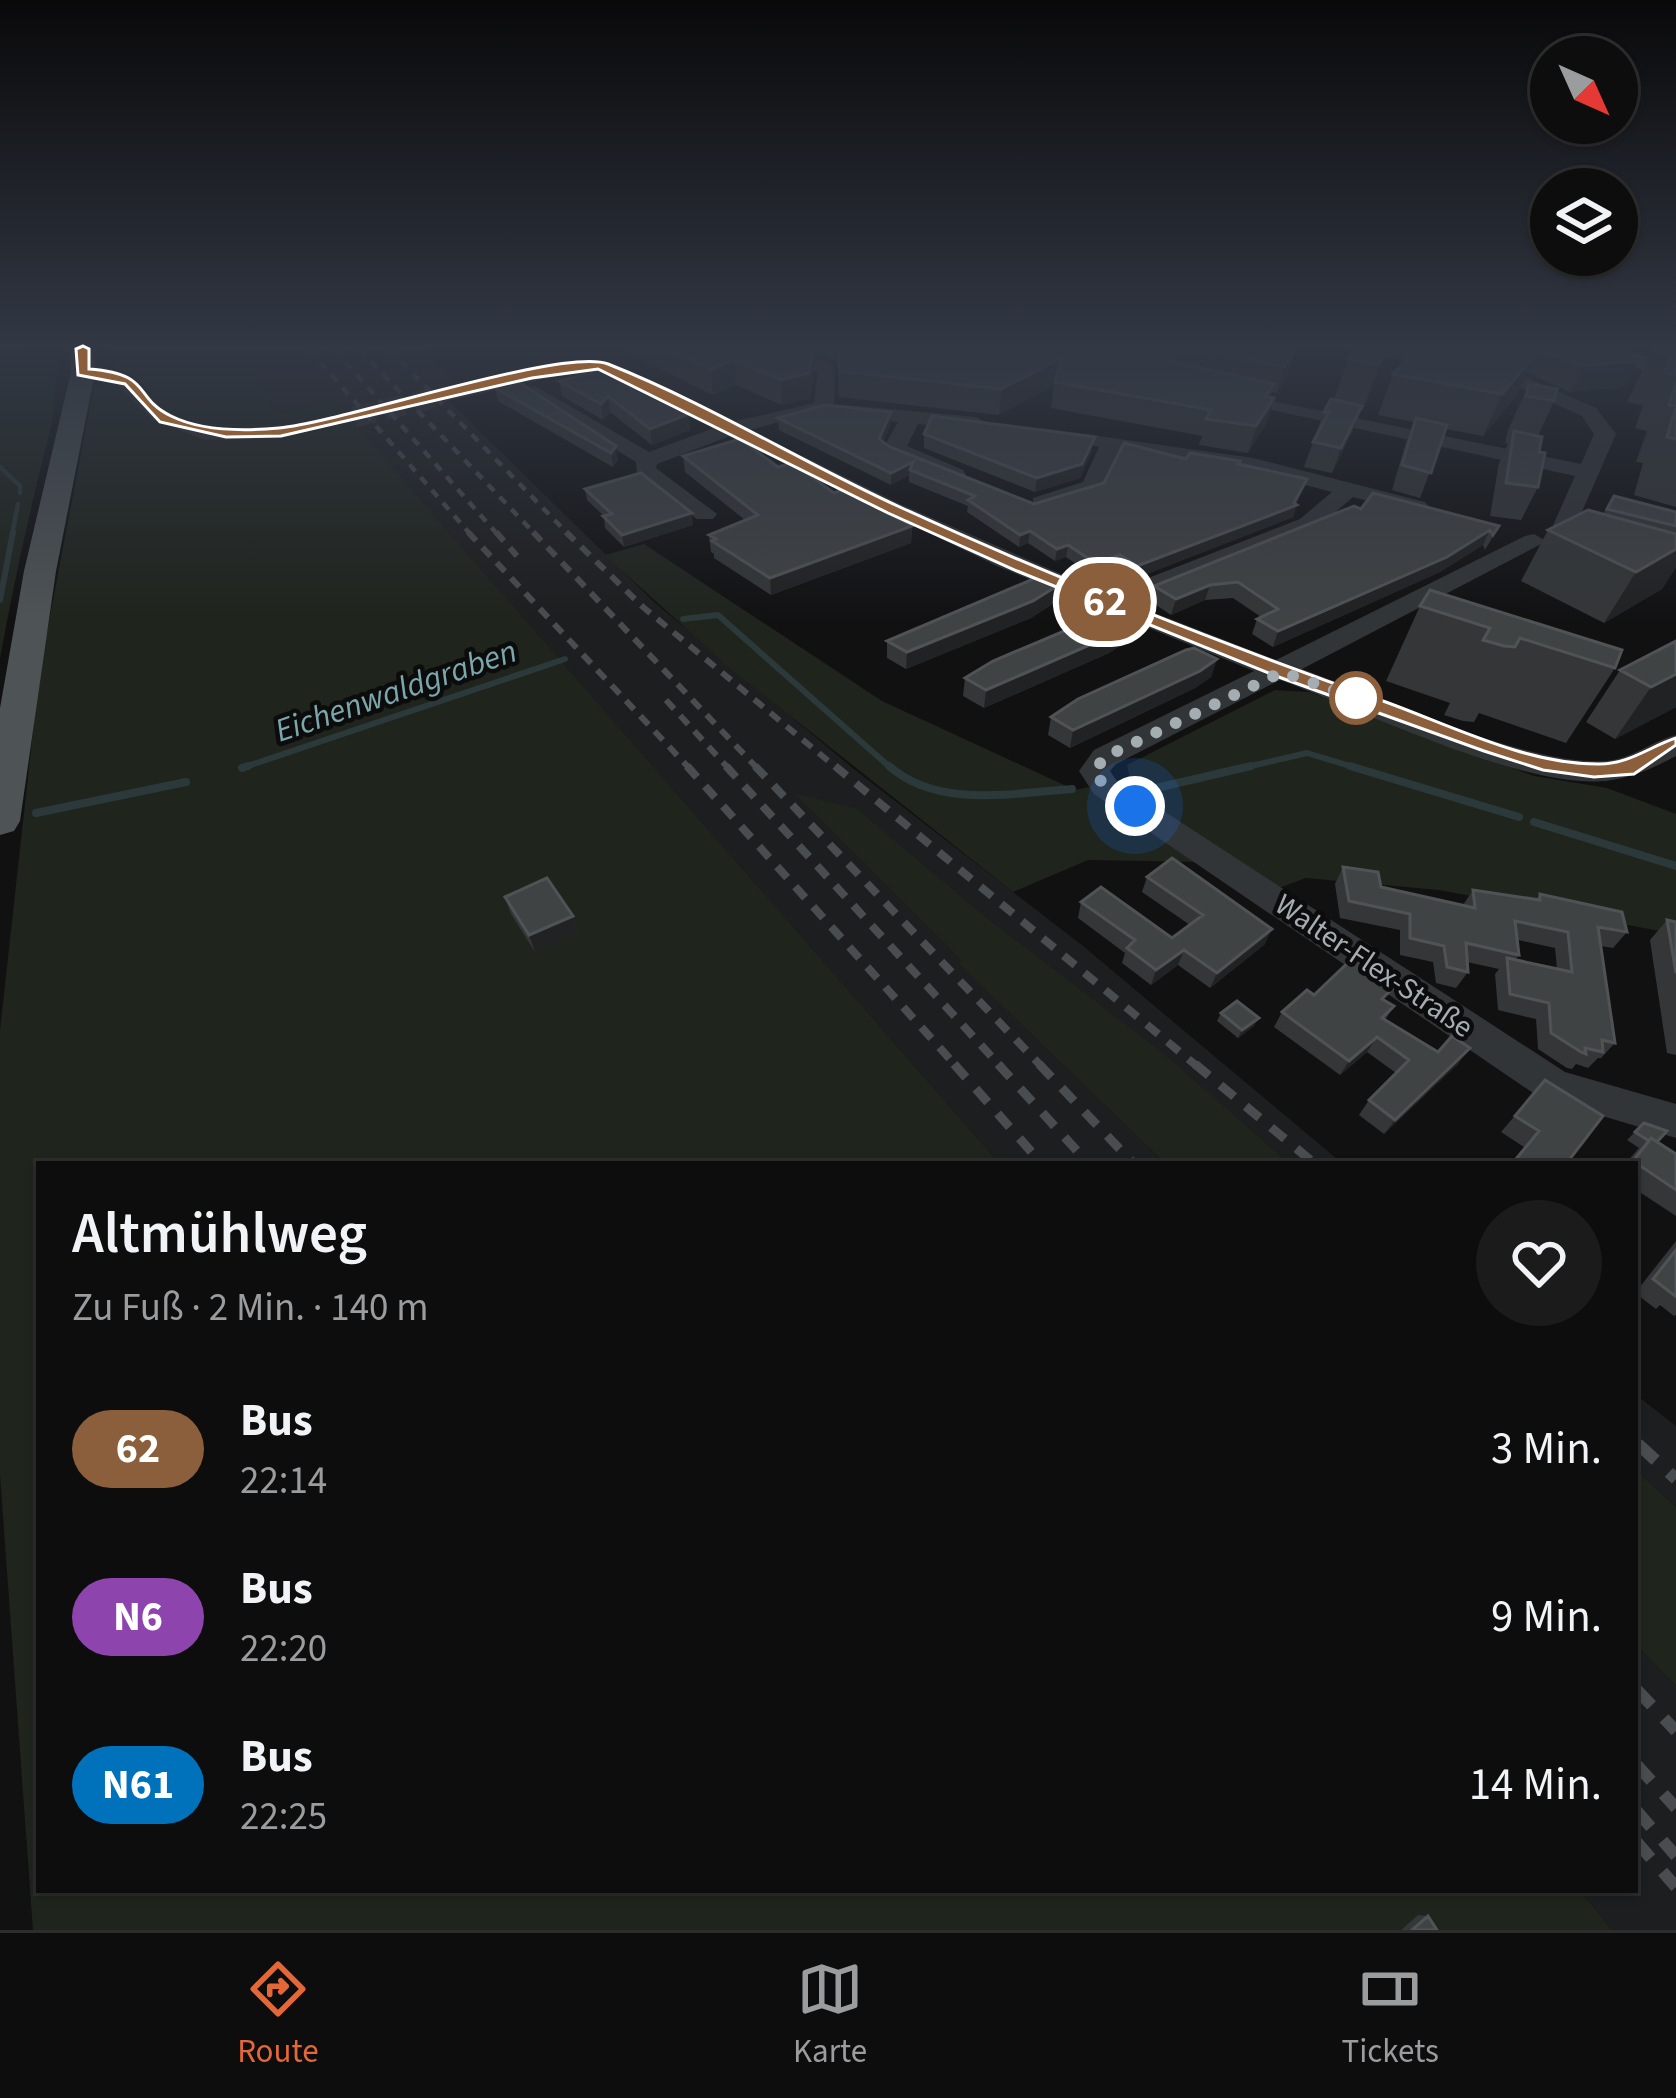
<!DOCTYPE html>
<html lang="de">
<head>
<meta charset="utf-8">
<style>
	body { margin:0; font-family:"Source Sans 3",sans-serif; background:#1b1b1c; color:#f1f3f6; height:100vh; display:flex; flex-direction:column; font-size:45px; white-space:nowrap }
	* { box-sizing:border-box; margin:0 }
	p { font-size:39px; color:#9a9c9e }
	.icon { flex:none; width:66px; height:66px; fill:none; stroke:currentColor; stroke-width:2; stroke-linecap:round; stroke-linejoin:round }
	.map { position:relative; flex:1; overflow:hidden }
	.details { position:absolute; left:36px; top:1161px; width:1602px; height:732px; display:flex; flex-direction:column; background:#0d0d0e; border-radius:0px; box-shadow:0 3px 9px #0004,0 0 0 3px #2d2d2e }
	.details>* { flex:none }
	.badge { padding:0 24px; border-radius:39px; font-size:42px; line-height:78px }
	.needle { width:78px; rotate:135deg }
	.tools { position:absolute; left:1530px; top:36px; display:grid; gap:24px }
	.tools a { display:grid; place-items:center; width:108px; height:108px; border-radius:50%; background:#0d0d0e; box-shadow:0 3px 9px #0004,0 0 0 3px #2d2d2e; font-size:60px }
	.you { position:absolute; width:60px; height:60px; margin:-30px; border:9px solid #fff; border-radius:50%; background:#1a73e8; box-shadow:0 0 0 18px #1a73e833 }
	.map>.badge { position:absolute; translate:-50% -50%; box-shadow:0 0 0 6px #fff }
	.round { display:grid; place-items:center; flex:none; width:126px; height:126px; border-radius:63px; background:#1b1b1c }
	.head { display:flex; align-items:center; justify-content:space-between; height:204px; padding:0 36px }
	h1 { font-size:57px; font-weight:600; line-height:90px }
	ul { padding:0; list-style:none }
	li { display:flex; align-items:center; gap:36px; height:168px; padding:0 36px }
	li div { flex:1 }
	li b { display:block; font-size:45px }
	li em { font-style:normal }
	li .badge { min-width:132px; font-weight:700; text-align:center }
	.tabs { display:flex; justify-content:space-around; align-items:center; height:168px; border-top:3px solid #2d2d2e; background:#0d0d0e; font-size:33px; color:#9a9c9e }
	.tabs a { display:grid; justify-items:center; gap:6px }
	.tabs .active { color:#e46837 }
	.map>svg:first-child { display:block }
</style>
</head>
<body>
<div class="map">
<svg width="1676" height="1930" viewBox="0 0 1676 1930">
	<rect width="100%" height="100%" fill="#111112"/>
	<!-- built -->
	<path fill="#1d1e1f" d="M259,349H427L463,394L448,400L654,602L855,770L1083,946L1343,1164H1290L1162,1053L986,917L857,810L962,961L960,964L1166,1164H1000L334,402L274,414L253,365Z
		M1635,1394L1676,1426V1507L1635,1469Z
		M1635,1644L1676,1686V1930H1612L1580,1890H1635Z"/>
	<!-- green -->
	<path fill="#1f241d" d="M0,349L63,352C51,380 57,406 49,435C30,509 14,582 0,658Z
		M106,349H259L254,365L274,414L334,401L1000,1164H39V1890H1580L1612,1930H33L0,1475V1030L40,668L94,386L115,383L135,398L153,395L131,372L98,361L121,357Z
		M644,544L882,701L1075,790L1130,778L1127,765L1275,690L1309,692L1534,776L1607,788L1676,814V934L1439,890L1306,878L1254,897L1202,862L1088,860L1013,892L726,665L605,555Z
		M794,793L857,809L986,917L1163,1053L1290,1164H1166L959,964L961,961L949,947Z
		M1635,1469L1676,1507V1686L1635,1644Z"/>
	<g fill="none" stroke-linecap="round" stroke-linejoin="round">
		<!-- stream-far2 -->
		<path stroke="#2b393a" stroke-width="4.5" d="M0,467L20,486V493
			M12,535L18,504"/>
		<!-- stream-far1 -->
		<path stroke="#2b393a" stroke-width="6" d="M0,600L13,532
			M683,619L718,615L892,769
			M242,768L565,659
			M1238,769L1307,753L1360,769"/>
		<!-- stream -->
		<path stroke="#2b393a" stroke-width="8" d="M889,766C938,809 1012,793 1072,789
			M1350,766L1519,817
			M242,768L248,766
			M1152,789L1251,766
			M36,813L186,782
			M1534,822L1676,866"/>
		<!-- minor-tunnel -->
		<path stroke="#2e3032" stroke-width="21" stroke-dasharray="21 10" stroke-linecap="butt" d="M354,417L442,396"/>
		<!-- minor -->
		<path fill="#323537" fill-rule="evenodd" d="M768,349H794L835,366L834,404L976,417L986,423L976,429L918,424L907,446L963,470L966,475L955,482L891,455L885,445L898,422L807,414L750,430L900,504L1107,594L1300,519L1332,492L1252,471L1119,450L1100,491L1041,510L1033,508V498L1083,482L1099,447L1041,436V428L1253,458L1425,502L1429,507L1417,514L1353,497L1316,529L1129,603L1276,660L1525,536L1534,534L1546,541L1575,476L1226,400L1219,398V390L1581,464L1594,434L1582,416L1436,349H1462L1596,408L1616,434L1566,548H1548L1545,542L1302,669C1378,697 1530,767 1606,761C1632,759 1652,741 1676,735V756C1654,768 1631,778 1606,781C1520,788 1364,711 1280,680L1116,764L1110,771L1116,780L1565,1072L1676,1104V1138L1539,1097L1094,794L1079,771L1094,750L1254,671L997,566L730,436L657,464L656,468L717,514L713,519H697L637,475L636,462L518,390L535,386L649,452L714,428L603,373L575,372L442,402L432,396L575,360L614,363L733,422L814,403L818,373Z
			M83,366C141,370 129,389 170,413C225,445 297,424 354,411L364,417L282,438L205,440L153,420L116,384L76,376L73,372Z"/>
		<!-- major -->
		<path fill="#4e5355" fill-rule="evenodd" d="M70,349H94L95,372L56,571L20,821L14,831L0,835V708L24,571L71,372Z
			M1592,349H1626L1676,368V384Z"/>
		<!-- rail-far4 -->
		<path stroke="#494d50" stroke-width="4.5" stroke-dasharray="9 8" stroke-linecap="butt" d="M309,349L471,535
			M334,349L498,535
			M359,349L536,535
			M389,349L569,535"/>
		<!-- rail-far3 -->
		<path stroke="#494d50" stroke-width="6" stroke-dasharray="12 9" stroke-linecap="butt" d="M468,532L690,769
			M496,532L517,556
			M533,532L758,769
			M566,532L643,607L838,769
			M666,700L729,769"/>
		<!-- rail-far2 -->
		<path stroke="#494d50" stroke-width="8" stroke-dasharray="15 12" stroke-linecap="butt" d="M687,766L957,1067
			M726,766L1001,1067
			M755,766L1042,1067
			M835,766L1198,1067"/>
		<!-- rail-far1 -->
		<path stroke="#494d50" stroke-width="9" stroke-dasharray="18 15" stroke-linecap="butt" d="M954,1064L1042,1164
			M998,1064L1089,1164
			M1039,1064L1134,1164
			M1195,1064L1315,1164
			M1635,1442L1641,1447"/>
		<!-- rail -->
		<path stroke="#494d50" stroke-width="12" stroke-dasharray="24 18" stroke-linecap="butt" d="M1638,1444L1676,1479
			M1635,1688L1676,1731
			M1635,1763L1676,1808
			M1635,1809L1676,1856
			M1635,1840L1676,1887"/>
	</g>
	<!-- wall -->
	<path fill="#343637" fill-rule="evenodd" d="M620,349H1289L1295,350L1287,376L1277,393L1272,392L1270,397L1274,398L1266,424L1248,453L1199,445L1202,436L1051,408L1054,385L999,415L839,397L837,362L813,352V376L810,398L782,405L736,385L713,395Z
		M1352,349H1620L1638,361L1624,387L1570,392L1527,373L1517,395L1483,436L1446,429L1420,498L1392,490L1406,442L1414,422L1378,415L1393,374L1405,362L1383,357L1367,401L1362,411H1360L1353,430L1332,473L1304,467L1324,412L1334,400Z
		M1653,349H1676V507L1634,495L1643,463L1636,462L1647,431L1635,428L1643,405L1627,402Z
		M511,377L618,460L613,467L498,401L495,388L508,384L507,378Z
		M559,381L632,390L689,414L690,430L652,445L610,412L603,420L562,396Z
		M1529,384L1554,401L1538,436V487L1521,520L1490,516L1499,463L1508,444L1505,443L1508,430Z
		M891,412V424L883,442L890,447L1034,504L1186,459L1239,465L1307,479L1296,504L1293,517L1134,579L1118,567L1093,576L1066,557L1055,561L1028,543L1019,547L967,512L968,506L909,482V475L891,485L779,430L778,418Z
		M924,434L1092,451L1080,478L1035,492L924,448Z
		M683,456L778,467L912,526L911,543L771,595L714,558V554L711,552L709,535L745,520L685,472Z
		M585,489L693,525L624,547L605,528L604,516L587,500Z
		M1614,496L1676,512V567L1662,589L1604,623L1521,581L1548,530L1603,514Z
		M1361,509L1499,526L1485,550L1483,545L1440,572L1273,647L1252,634L1257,619L1261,617L1233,598L1205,600L1171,615L1150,601L1154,586Z
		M1057,586L1054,603L1031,618L906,669L887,658V641Z
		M1420,606L1615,668L1566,743L1479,713L1474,722L1463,721L1444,715L1450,703L1386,681Z
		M1133,637L1109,653L984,708L963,696L965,678Z
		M1676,641V707L1615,739L1586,722L1620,670Z
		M1217,659L1211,677L1195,688L1070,748L1048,735L1051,717Z
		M1343,867L1381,887L1463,905L1473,890L1536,900L1540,894L1627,932L1613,948L1601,946L1615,1043L1601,1058H1598L1588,1068L1576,1064L1572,1069L1567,1068L1538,1049L1536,1019L1498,1010L1495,974L1499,969L1467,962L1468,972L1456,988L1436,983L1433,962L1400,955V930L1340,918L1335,884ZM1518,940L1555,948L1557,969L1515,960L1519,955Z
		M1147,877L1265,944L1210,988L1178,965L1151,985L1122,963L1125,953L1078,918L1081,902L1172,938L1190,925L1142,892Z
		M505,897L573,916L578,933L535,952L511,914Z
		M1667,920L1676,922V1055L1667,1053L1650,940Z
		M1314,995L1385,1001L1394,1006L1385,1020L1459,1063L1384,1134L1359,1115L1369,1100L1396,1073L1367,1052L1340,1075L1274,1027L1282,1012Z
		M1221,1013L1254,1026L1238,1038L1217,1021Z
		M1545,1080L1566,1164H1510L1524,1147L1501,1132Z
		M1644,1123L1657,1142L1676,1154V1216L1635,1189V1164H1625L1639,1148L1627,1140Z
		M1676,1241V1315L1674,1316L1660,1305L1656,1309L1635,1293Z
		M1418,1915L1428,1916L1437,1930H1401Z"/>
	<!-- shaded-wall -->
	<path fill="#212223" d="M813,350V376L810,398L782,405L781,380Z
		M1295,350L1287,376L1277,393L1284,367Z
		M1536,354L1517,395L1483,436L1502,394Z
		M1384,355L1367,401L1362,411L1378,365Z
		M1062,358L1054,385L999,415L1001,389Z
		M734,360L736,385L713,395L711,369Z
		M1638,361L1624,387L1570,392L1583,366Z
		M1274,384L1266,410L1274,398L1266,424L1248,453L1266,396Z
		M608,396L610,412L603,420L601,404Z
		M1362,406L1353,430L1332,473L1341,448Z
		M891,412V424L878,451L879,439Z
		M689,414L690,430L652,445L650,429Z
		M1095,437L1092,451L1080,478L1035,492L1037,478Z
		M616,446L618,460L613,467L611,453Z
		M913,462L909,475L891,485V473Z
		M1307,479L1295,505H1297L1293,517L1134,579L1137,566Z
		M692,513L693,525L624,547L622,535Z
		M912,526L911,543L771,595L770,578Z
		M1490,530L1483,545L1440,572L1273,647L1278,631Z
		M1030,531L1028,543L1019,547L1020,535Z
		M1068,545L1066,557L1055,561L1057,549Z
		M1676,549V567L1662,589L1604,623L1636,572Z
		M1120,555L1118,567L1093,576L1095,563Z
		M1210,585L1205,600L1171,615L1176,599Z
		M1057,586L1054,603L1031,618L906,669L907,652Z
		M1137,620L1133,637L1109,653L984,708L986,690Z
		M1217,659L1211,677L1195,688L1070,748L1073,730Z
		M1676,674V707L1615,739L1651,687Z
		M573,916L578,933L535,952L529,935Z
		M1272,929L1265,944L1210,988L1217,973Z
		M1184,950L1178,965L1151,985L1156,970Z
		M1259,1018L1254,1026L1238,1038L1242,1030Z
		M1377,1037L1367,1052L1340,1075L1349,1061Z
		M1470,1048L1459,1063L1384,1134L1395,1120Z"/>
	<!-- building -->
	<path fill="#404344" stroke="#505356" stroke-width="3" d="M669,349H810L813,350L809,373L781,380L734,360L711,369Z
		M838,349H1116L1274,384L1266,396L1274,398L1256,426L1206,419L1211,410L1055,382L1062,358L1001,389L840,371Z
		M1199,349H1289L1295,350L1284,367Z
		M1353,349H1355L1384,355L1378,365L1348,359Z
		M1418,349H1515L1536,354L1502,394L1393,374Z
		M1543,349H1620L1638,361L1583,366Z
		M1667,349H1676V375L1665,373L1673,350Z
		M605,369L632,390L644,387L689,414L650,429L608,396L601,404L559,381Z
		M511,377L616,446L611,453L495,388L512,382L507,378Z
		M1676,383V439L1667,437L1676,406L1669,405Z
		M1529,384L1557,389L1554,401L1526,396Z
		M1331,399L1362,406L1341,448L1313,442L1329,412H1324Z
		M824,405L891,412L879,439L890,447L1034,504L1104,483L1124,443L1186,459L1190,453L1240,461L1238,464L1307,479L1294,503L1297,505L1137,566L1120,555L1095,563L1068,545L1057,549L1030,531L1020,535L968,500L975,496L910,470L913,462L891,473L778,418Z
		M932,416L1095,437L1082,464L1037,478L924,434Z
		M1416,418L1447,425L1431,473L1402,465Z
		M1514,431L1542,437L1539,452L1545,453L1538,487L1506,483Z
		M740,439L778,467L793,463L834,493L844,489L912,526L770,578L712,541L716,539L709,535L758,515L683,456Z
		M641,473L692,513L622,535L603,516L612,514L585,489Z
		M1373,493L1499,526L1493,535L1490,530L1447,557L1278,631L1257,619L1278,609L1238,582L1210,585L1176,599L1154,586L1354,506L1361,509Z
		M1614,496L1676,512V526L1607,509Z
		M1588,510L1676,534V549L1636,572L1548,530Z
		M1038,577L1057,586L1033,601L907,652L887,641Z
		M1430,590L1622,650L1615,668L1520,638L1515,647L1504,646L1483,640L1490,628L1420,606Z
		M1114,610L1137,620L1113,635L986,690L965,678L993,661Z
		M1676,641V674L1651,687L1620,670Z
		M1194,648L1217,659L1200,671L1073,730L1051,717L1078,699L1186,650Z
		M1172,858L1272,929L1217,973L1184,950L1156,970L1127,948L1135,940L1081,902L1101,887L1172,938L1203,915L1147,877Z
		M1343,867L1378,872L1381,887L1475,908L1473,890L1540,900V894L1622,912L1627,932L1598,927L1615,1043L1602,1040L1603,1052L1585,1048L1586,1054L1581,1052L1551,1033L1549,1003L1510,994L1507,958L1572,972L1568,932L1515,921L1519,955L1466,943L1468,972L1447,967L1444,946L1410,938V914L1349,901Z
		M547,878L573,916L529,935L505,897Z
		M1667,920L1676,922V973Z
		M1355,956L1397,984L1382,999L1394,1006L1382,1018L1438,1052L1452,1036L1470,1048L1395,1120L1369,1100L1409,1060L1377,1037L1349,1061L1282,1012L1307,990L1314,995Z
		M1237,1001L1259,1018L1242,1030L1221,1013Z
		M1545,1080L1603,1116L1566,1164H1512L1539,1131L1515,1116Z
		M1644,1123L1667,1131L1657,1142L1651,1138L1649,1141L1635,1132Z
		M1651,1138L1676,1154V1190L1633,1161Z
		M1676,1250V1294L1675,1296L1653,1279Z
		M1428,1916L1437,1930H1412Z"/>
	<!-- sky -->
	<linearGradient id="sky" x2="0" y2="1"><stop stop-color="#09090a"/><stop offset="0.56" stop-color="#323844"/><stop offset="1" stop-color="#323844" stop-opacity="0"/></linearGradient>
	<rect width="1676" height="620" fill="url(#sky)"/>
	<!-- line -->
	<path fill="#8b5e3c" stroke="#fff" stroke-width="3" d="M83,346L89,349V369C154,374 132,397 171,416C201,431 246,431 279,428C343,422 563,347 608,364C709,404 803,463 902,508C1059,580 1220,643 1383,701C1450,725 1527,765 1600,764C1629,764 1649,747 1676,738V745L1634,774L1594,777L1543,770L1484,751L1276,676L1017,571L888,513L598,369L532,378L281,436L226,437L160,422L125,384L78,375L76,349Z"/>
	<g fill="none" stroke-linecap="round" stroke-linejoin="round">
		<!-- walk -->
		<path stroke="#a3adb2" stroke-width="12" stroke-dasharray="0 21.6" d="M1135,806L1105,787L1094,771L1105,757L1282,672L1356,698"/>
	</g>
	<!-- markers -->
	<circle fill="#fff" stroke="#8b5e3c" stroke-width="6" cx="1356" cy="698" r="24"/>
	<g text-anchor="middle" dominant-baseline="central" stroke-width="9" stroke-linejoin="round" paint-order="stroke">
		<!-- street labels -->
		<g font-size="30" fill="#a3adb2" stroke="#0c0c0d">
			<text transform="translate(1374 966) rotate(34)">Walter-Flex-Straße</text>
		</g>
		<!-- water labels -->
		<g font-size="33" font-style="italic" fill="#7ca7ab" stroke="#0c0c0d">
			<text transform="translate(396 691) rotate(-19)">Eichenwaldgraben</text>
		</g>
	</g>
</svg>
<div class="tools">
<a><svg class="needle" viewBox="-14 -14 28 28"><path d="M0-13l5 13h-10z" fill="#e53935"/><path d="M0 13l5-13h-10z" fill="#9a9c9e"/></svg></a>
<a><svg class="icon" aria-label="layers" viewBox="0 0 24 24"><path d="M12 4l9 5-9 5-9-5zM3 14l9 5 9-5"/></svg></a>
</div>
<div class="you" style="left:1135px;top:806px"></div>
<b class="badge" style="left:1105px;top:602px;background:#8b5e3c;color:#fff">62</b>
<section class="details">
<div class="head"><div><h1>Altmühlweg</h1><p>Zu Fuß · 2 Min. · 140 m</p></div><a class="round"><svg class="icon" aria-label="heart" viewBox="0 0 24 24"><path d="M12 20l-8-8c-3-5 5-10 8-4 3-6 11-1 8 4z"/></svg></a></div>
<ul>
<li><span class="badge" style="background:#8b5e3c;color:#fff">62</span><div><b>Bus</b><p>22:14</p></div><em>3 Min.</em></li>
<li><span class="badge" style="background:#8e44ad;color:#fff">N6</span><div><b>Bus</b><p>22:20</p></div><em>9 Min.</em></li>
<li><span class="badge" style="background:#0072bc;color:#fff">N61</span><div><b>Bus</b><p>22:25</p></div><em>14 Min.</em></li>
</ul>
</section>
</div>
<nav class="tabs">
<a class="active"><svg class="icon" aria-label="directions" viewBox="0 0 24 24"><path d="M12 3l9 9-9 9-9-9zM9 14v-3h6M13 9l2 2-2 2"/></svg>Route</a>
<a><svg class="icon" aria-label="map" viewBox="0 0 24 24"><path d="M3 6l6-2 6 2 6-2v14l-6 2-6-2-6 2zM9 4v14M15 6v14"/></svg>Karte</a>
<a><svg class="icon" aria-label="tickets" viewBox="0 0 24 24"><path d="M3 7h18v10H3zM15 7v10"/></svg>Tickets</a>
</nav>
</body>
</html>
